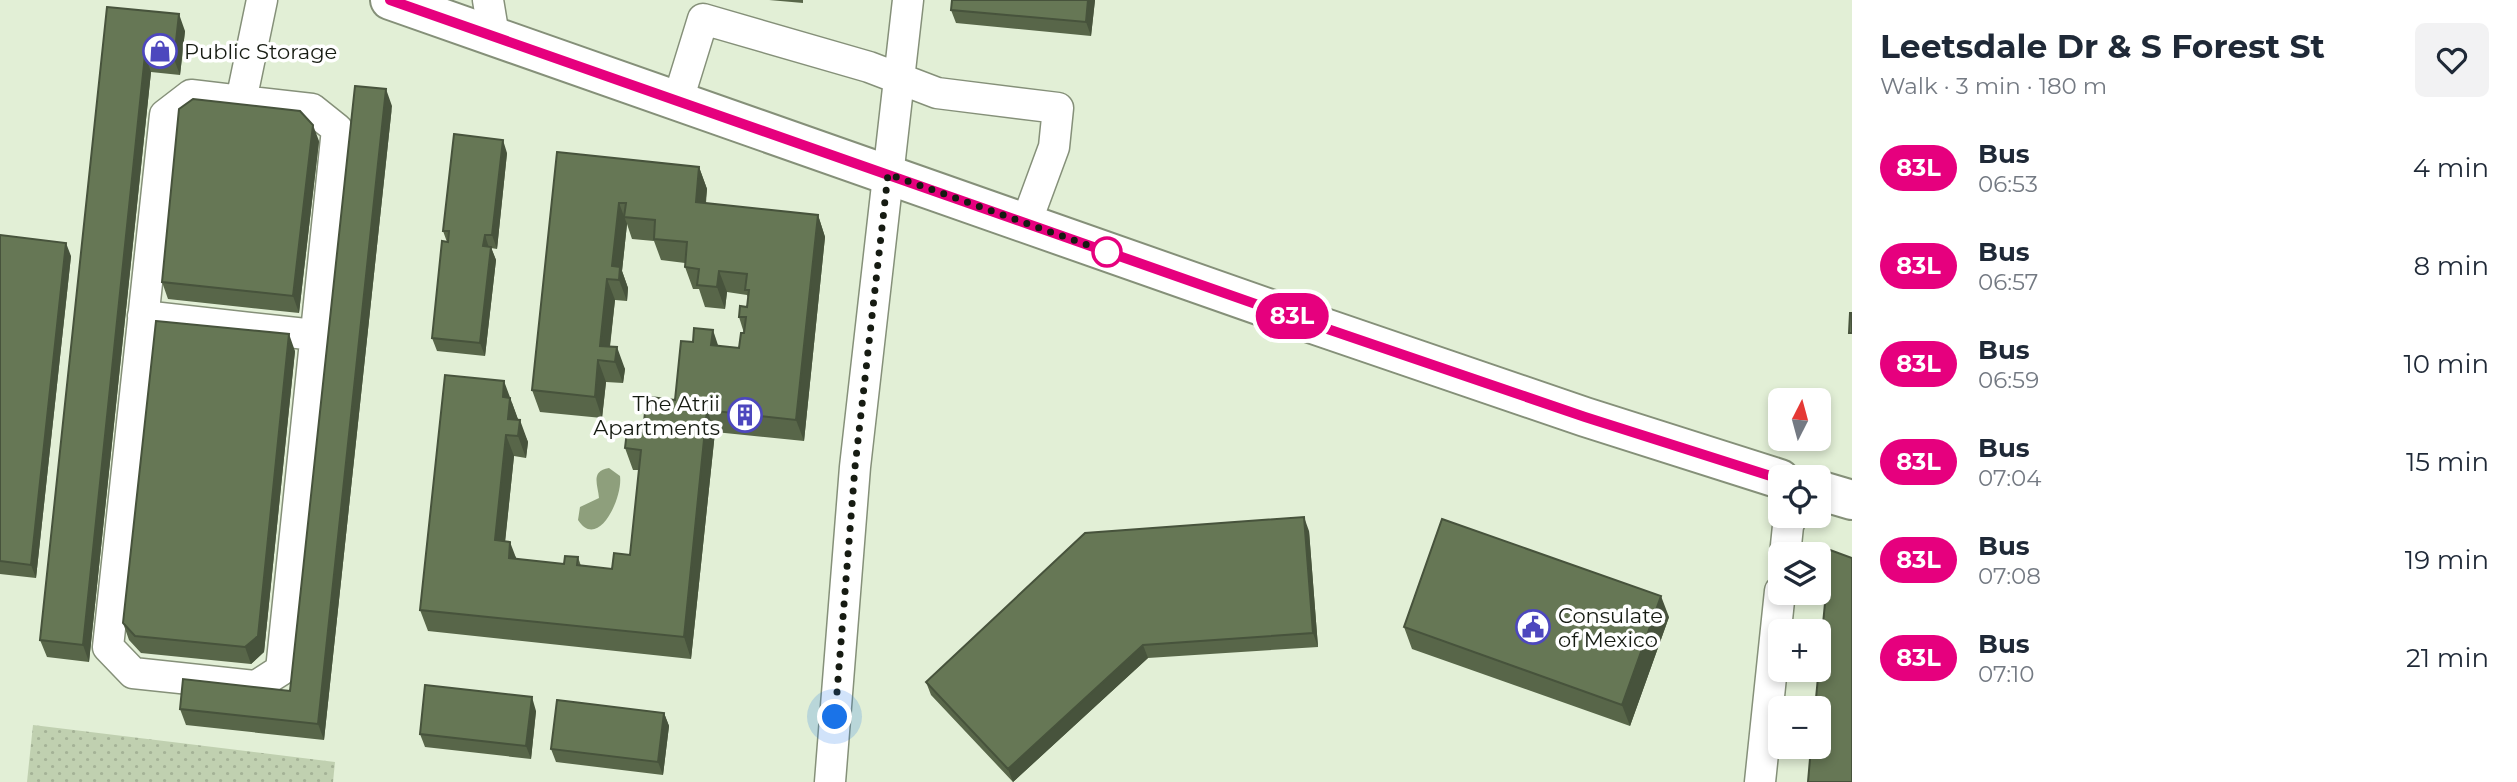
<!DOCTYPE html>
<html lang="en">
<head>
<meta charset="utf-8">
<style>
	body { margin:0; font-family:Montserrat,sans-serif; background:#f2f2f3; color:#1f2937; height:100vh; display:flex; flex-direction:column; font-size:26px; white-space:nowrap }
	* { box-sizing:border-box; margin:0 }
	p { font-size:23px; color:#747a83 }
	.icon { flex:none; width:38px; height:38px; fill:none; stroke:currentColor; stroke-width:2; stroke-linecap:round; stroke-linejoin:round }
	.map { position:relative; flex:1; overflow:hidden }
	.side { display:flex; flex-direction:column; background:#fff; width:665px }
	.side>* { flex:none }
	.badge { padding:0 14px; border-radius:23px; font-size:24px; line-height:46px }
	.needle { width:46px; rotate:6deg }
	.fabs { position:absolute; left:1768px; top:388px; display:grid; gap:14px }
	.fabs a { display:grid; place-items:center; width:63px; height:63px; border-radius:10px; background:#fff; box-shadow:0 4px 10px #0003; font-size:35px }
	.you { position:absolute; width:35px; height:35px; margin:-18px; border:5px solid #fff; border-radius:50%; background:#1a73e8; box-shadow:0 0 0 10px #1a73e833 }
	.map>.badge { position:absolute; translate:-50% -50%; box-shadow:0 0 0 4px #fff }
	.round { display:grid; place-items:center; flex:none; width:74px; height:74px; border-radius:10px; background:#f2f2f3 }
	.summary { display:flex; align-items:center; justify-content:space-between; height:119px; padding:0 28px }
	h1 { font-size:33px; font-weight:700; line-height:52px }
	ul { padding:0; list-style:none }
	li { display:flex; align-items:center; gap:21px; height:98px; padding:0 28px }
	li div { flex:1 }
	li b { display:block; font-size:26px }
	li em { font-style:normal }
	li .badge { min-width:77px; font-weight:700; text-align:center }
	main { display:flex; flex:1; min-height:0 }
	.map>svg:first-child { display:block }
</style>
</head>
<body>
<main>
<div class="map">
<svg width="1852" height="782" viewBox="0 0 1852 782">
	<defs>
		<pattern id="green-dots" width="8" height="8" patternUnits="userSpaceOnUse" patternTransform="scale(1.75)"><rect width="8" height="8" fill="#c0d0b0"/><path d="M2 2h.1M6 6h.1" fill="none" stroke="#a4b296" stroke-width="1.8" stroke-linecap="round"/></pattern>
	</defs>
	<rect width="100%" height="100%" fill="#e2efd6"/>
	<!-- green -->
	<path fill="url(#green-dots)" d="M33,725L335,762L333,782H27Z"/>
	<!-- water -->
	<path fill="#8e9f7c" d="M609,468L620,476C623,498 598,551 578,520L580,507L599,498C598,485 590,471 609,468Z"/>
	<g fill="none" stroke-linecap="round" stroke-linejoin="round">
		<!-- minor casing -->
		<g stroke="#859079" stroke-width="33">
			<path id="minor" d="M488,0L494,36
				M191,95L312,109L337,129L281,670L256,686L133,673L108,647L165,115Z
				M678,100L703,19L869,67L937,93L1058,108L1054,147L1026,223
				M241,101L262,0
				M143,316L315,335
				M1785,555L1788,526L1792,516
				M830,782L855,467L908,0
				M1760,782L1780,591"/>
		</g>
		<!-- major casing -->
		<g stroke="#859079" stroke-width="42">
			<path id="major" d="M390,0L1307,322L1585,417L1780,479
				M1818,490L1852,500"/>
		</g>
		<!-- minor -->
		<use href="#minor" stroke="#fff" stroke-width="30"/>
		<!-- major -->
		<use href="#major" stroke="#fff" stroke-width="38"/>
	</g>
	<!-- wall -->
	<path fill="#586649" d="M769,0H803V3Z
		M1095,0L1091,36L956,23L951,10Z
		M107,7L185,31L180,75L151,72L89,662L47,657L40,640Z
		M392,106L324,740L186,725L180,709L290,691Z
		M319,141L299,313L168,299L162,282Z
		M557,152L699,167L707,189L706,203L818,215L825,237L804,441L715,432L691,659L428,631L420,610L512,403L518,420L528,442L526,458L514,456L505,541L517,559L564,564L578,557L581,566L612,569L630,555L639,470H633L625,448L643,433L649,413L675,400L718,346L739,348L744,333L739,317L747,307L748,298L747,295L727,292L725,309L705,307L699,289H693L685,267V263L661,260L654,241L632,239L627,224L622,271L628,288L627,301L615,300L610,347L625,369L623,383L606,382L602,418L540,412L532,390Z
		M507,153L497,249L491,248L496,260L485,356L437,351L432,338L447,242L443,231Z
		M0,235L71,256L36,578L0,574Z
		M295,351L264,652L251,664L141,653L129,640L123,623Z
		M1309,531L1318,647L1148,658L1013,782L931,695L926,682Z
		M1669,617L1630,726L1412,649L1404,627Z
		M536,711L531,759L425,747L420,734Z
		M664,713L669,726L663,775L556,762L551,749Z"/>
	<!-- shaded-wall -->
	<path fill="#47533c" d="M1088,0H1095L1091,36L1086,22Z
		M179,14L185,31L180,75L174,59Z
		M145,55L151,72L89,662L83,645Z
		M386,89L392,106L324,740L318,724Z
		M313,125L319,141L299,313L293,296Z
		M503,140L507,153L497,249L492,235Z
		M699,167L707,189L703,224L696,202Z
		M619,203L627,224L622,271L628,288L627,301L619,280L612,266Z
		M818,215L825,237L804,441L796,420Z
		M485,235L489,248L483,246Z
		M66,243L71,256L36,578L31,565Z
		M491,247L496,260L485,356L480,343Z
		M719,271L727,292L725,309L717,287Z
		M607,279L615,300L608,361L600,346Z
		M713,330L720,351L711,345Z
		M289,334L295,351L264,652L251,664L245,647Z
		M617,347L625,369L623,383L615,362Z
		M598,360L606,382L602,418L595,397Z
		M504,381L518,419L516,436L508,419L503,397Z
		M707,410L715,432L691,659L684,637Z
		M520,420L528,442L526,458L518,436Z
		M506,435L514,456L503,562L495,540Z
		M1304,517L1309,531L1318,647L1313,633Z
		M510,542L518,563L509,558Z
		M1661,596L1669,617L1630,726L1622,705Z
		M1143,645L1148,658L1013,782L1008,769Z
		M532,697L536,711L531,759L526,746Z
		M664,713L669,726L663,775L658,762Z"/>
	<!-- building -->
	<path fill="#675" stroke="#47533c" stroke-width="2" d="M952,0H1088L1086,22L951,10Z
		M107,7L179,14L174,59L145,55L83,645L40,640Z
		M355,86L386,89L318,724L180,709L183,679L290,691Z
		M193,99L300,111L313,125L293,296L162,282L179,109Z
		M454,134L503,140L492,235H485L483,246L491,247L480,343L432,338L442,241L448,242L449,231H443Z
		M557,152L699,167L696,202L818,215L796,420L707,410L684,637L420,610L445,375L504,381L503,397L510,398L508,419L520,420L518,436L506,435L495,540L510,542L509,558L564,564L565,556L578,557L577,565L612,569L614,553L630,555L641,450L625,448L627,431L643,433L645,412L649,413L651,397L675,400L681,341L693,342L694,328L713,330L711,345L739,348L741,333H744L746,317H739L740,306L747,307L749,290H745L747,274L719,271L717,287L697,285L699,269L685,267L687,242L654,239L655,220L624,217L626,203H619L612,266L620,267L619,280L607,279L600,346L617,347L615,362L598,360L595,397L532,390Z
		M0,235L66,243L31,565L0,561Z
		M1850,313H1852V333H1849Z
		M156,321L289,334L258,636L245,647L135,636L123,623Z
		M1304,517L1313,633L1143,645L1008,769L926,682L1085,533Z
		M1442,519L1661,596L1622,705L1404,627Z
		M1830,550L1852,558V782H1808L1811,747H1818V709H1815Z
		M425,685L532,697L526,746L420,734Z
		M557,700L664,713L658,762L551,749Z"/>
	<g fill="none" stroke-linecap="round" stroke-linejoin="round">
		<!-- line casing -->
		<g stroke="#fff" stroke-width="16">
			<path id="line" d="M390,0L1307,322L1585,417L1780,479"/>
		</g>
		<!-- line -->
		<use href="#line" stroke="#e6007e" stroke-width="10"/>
		<!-- walk -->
		<path stroke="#161b12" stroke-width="7" stroke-dasharray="0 12.6" d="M835,717L855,467L888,174L1107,252"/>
	</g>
	<!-- icons -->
	<defs>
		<g id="shop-ring" transform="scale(1.75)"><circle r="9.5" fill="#fff" stroke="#4d47be" stroke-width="1.5"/><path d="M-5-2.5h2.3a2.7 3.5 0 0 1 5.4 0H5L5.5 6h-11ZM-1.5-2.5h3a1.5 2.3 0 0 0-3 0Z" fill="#4d47be"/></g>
		<g id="building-ring" transform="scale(1.75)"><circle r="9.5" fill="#fff" stroke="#4d47be" stroke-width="1.5"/><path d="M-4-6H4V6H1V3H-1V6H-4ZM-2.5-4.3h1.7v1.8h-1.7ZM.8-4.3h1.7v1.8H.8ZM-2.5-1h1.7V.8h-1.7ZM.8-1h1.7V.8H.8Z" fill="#4d47be"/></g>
		<g id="civic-ring" transform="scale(1.75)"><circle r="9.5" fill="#fff" stroke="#4d47be" stroke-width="1.5"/><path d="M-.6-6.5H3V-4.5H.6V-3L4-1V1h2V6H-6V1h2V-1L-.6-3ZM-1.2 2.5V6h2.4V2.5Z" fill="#4d47be"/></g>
	</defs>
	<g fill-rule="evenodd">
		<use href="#shop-ring" x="160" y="51"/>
		<use href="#building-ring" x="745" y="415"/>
		<use href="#civic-ring" x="1533" y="627"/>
	</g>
	<!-- markers -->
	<circle fill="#fff" stroke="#e6007e" stroke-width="3.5" cx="1107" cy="252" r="14"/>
	<g text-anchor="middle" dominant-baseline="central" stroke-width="7" stroke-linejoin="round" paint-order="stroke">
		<!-- poi labels -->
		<g font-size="21" fill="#161b12" stroke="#fff" text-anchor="start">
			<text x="184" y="51">Public Storage</text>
			<text x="720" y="403" text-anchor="end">The Atrii<tspan x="720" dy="24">Apartments</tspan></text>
			<text x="1558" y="615">Consulate<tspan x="1558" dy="24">of Mexico</tspan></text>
		</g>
	</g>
</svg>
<div class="fabs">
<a><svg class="needle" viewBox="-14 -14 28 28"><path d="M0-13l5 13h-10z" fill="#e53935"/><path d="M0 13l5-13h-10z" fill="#747a83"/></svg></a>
<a><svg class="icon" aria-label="locate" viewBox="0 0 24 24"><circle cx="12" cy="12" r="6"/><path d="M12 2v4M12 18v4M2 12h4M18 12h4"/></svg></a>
<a><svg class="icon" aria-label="layers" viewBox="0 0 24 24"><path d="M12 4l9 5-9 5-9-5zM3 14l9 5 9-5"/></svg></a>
<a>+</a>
<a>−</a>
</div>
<div class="you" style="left:835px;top:717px"></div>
<b class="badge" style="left:1292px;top:316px;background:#e6007e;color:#fff">83L</b>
</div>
<section class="side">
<div class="summary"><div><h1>Leetsdale Dr &amp; S Forest St</h1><p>Walk · 3 min · 180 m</p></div><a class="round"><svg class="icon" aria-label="heart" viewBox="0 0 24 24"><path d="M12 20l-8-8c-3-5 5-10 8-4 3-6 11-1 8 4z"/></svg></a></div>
<ul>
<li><span class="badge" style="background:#e6007e;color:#fff">83L</span><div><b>Bus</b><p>06:53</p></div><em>4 min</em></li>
<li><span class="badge" style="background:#e6007e;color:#fff">83L</span><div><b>Bus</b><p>06:57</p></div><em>8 min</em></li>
<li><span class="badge" style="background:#e6007e;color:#fff">83L</span><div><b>Bus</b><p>06:59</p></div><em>10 min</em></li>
<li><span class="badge" style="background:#e6007e;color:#fff">83L</span><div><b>Bus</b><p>07:04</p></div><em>15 min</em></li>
<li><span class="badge" style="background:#e6007e;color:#fff">83L</span><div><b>Bus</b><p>07:08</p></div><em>19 min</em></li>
<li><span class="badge" style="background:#e6007e;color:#fff">83L</span><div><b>Bus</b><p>07:10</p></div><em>21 min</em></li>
</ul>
</section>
</main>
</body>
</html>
